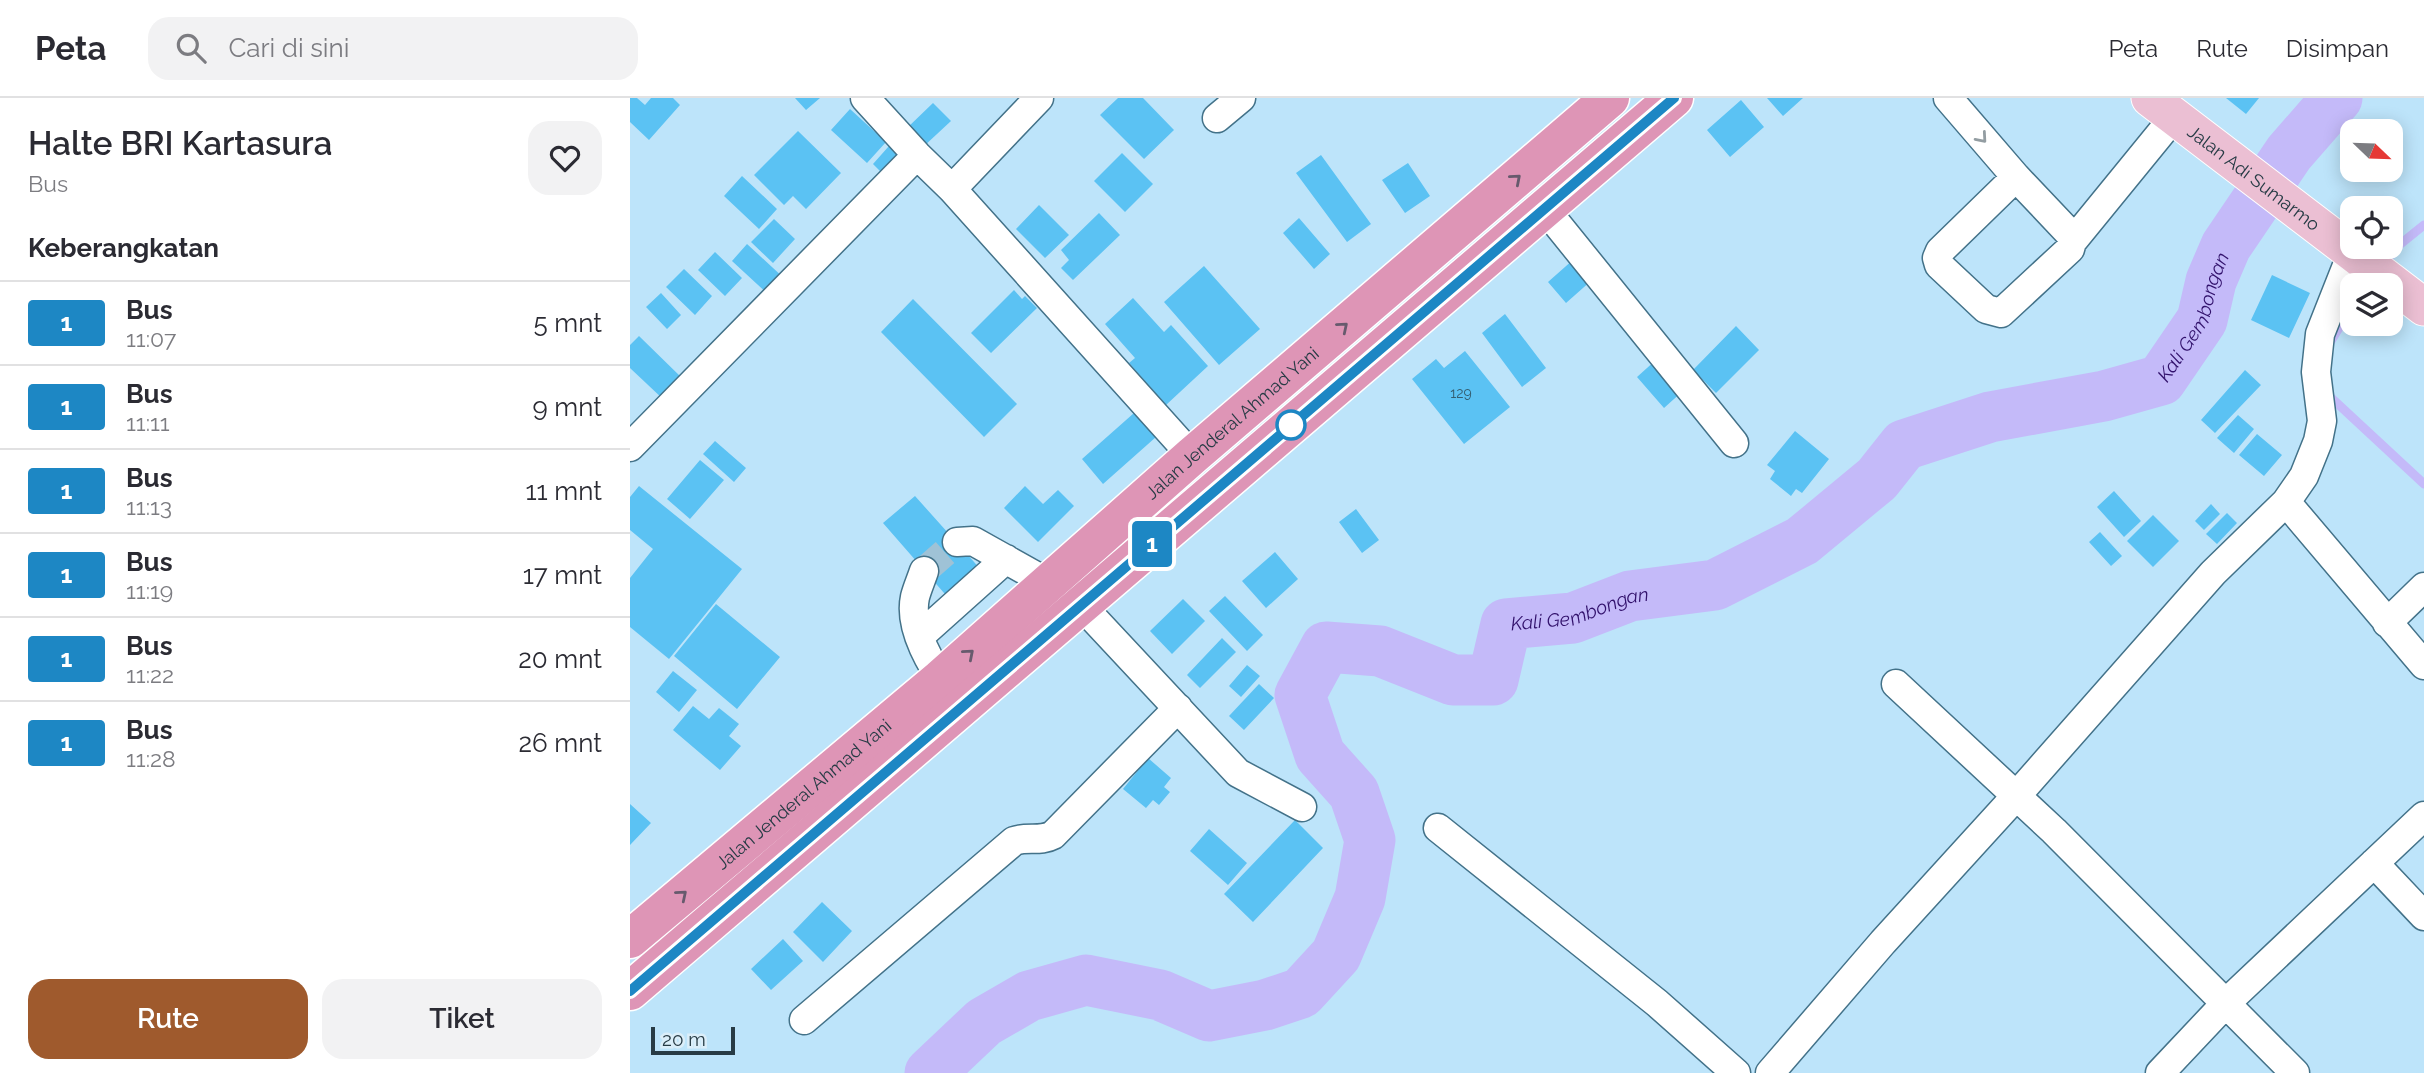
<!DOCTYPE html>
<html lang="id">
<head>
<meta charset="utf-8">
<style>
	body { margin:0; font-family:Raleway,sans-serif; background:#f2f2f3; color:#2b2b33; height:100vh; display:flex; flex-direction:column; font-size:26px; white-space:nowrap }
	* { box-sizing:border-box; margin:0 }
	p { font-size:23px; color:#7c7c81 }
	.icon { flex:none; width:38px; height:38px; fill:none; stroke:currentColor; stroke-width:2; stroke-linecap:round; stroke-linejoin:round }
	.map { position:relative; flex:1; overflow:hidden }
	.panel { display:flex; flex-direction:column; background:#fff; width:630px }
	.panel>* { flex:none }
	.badge { padding:0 14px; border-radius:5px; font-size:24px; line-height:46px }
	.needle { width:46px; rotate:113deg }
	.tools { position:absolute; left:1710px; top:21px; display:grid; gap:14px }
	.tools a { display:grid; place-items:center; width:63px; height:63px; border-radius:14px; background:#fff; box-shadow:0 4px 18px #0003; font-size:35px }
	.scale { position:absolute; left:21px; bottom:18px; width:84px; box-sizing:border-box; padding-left:7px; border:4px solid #273b45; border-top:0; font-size:19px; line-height:24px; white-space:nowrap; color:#273b45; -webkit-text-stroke:5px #dbeef9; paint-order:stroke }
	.map>.badge { position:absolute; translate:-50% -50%; box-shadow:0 0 0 4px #fff }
	h2 { padding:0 28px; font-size:26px; line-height:63px }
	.round { display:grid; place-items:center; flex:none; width:74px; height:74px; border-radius:21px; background:#f2f2f3 }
	.overview { display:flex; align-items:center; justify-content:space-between; height:119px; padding:0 28px }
	h1 { font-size:33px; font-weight:600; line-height:52px }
	.primary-button { display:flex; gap:14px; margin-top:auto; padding:14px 28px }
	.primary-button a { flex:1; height:80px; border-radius:21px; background:#9f5a2d; color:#fff; font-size:28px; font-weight:600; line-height:80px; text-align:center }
	.primary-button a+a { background:#f2f2f3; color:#2b2b33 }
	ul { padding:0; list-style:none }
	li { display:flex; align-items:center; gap:21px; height:84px; padding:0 28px; border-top:2px solid #e1e1e2 }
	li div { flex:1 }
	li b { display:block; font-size:26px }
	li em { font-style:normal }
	li .badge { min-width:77px; font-weight:700; text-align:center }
	header { display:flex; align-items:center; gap:42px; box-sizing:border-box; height:98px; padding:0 35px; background:#fff; border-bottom:2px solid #e1e1e2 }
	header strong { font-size:33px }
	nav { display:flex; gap:38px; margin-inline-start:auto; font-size:24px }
	.search { width:490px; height:63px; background:#f2f2f3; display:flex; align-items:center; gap:18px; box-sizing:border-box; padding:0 24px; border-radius:21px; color:#7c7c81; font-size:26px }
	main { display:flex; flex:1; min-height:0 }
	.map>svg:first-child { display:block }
</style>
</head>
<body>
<header>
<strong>Peta</strong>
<div class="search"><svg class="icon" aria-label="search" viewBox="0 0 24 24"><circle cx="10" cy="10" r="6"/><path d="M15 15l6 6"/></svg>Cari di sini</div>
<nav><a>Peta</a><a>Rute</a><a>Disimpan</a></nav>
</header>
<main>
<section class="panel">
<div class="overview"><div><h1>Halte BRI Kartasura</h1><p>Bus</p></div><a class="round"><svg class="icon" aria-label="heart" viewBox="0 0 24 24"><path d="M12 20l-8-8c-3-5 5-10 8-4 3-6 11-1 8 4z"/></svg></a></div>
<h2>Keberangkatan</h2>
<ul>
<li><span class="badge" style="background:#1d87c4;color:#fff">1</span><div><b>Bus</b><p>11:07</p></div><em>5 mnt</em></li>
<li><span class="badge" style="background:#1d87c4;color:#fff">1</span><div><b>Bus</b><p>11:11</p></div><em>9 mnt</em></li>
<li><span class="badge" style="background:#1d87c4;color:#fff">1</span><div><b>Bus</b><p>11:13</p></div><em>11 mnt</em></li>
<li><span class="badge" style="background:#1d87c4;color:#fff">1</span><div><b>Bus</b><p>11:19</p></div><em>17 mnt</em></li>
<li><span class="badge" style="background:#1d87c4;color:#fff">1</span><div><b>Bus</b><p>11:22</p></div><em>20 mnt</em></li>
<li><span class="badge" style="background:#1d87c4;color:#fff">1</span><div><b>Bus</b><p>11:28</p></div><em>26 mnt</em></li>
</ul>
<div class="primary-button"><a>Rute</a><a>Tiket</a></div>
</section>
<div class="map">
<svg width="1794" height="975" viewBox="0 0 1794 975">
	<rect width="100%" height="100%" fill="#bde4fa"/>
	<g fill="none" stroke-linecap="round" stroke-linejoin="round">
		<!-- stream -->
		<path stroke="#c4baf9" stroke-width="9" d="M1753,167L1768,148L1794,127
			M1701,243L1722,209
			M1695,294L1794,386"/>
		<!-- river -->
		<path stroke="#c4baf9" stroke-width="51" id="s1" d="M300,975L354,924L399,898L456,882L530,897L579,918L635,907L671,895L706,857L730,800L740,742L724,695L690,657L670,597L696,549L750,553L823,582H863L876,526L943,520L1000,498L1085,487L1172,443L1247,381L1274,347L1360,319L1474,298L1531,282L1572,222L1581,183L1596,148L1659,55L1707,0"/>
	</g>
	<!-- building -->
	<path fill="#5bc2f3" d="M0,0H7L15,7L21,0H43L50,7L19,42L0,24Z
		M165,0H190L176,12Z
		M488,0H513L544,32L514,61L470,17Z
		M1137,0H1173L1153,18Z
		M1596,0H1629L1616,16Z
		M1111,2L1134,29L1100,59L1077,32Z
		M303,5L321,23L293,49L276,31Z
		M220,11L256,44L237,65L201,32Z
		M168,33L211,75L176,111L163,98L154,107L124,77Z
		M259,48L271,59L254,77L243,66Z
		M492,55L523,86L495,114L464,83Z
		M691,57L741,126L717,144L666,75Z
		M778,65L800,98L775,115L752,82Z
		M112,78L147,111L129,131L94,98Z
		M409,107L439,137L415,160L386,131Z
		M469,115L490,137L443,182L431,170L439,162L431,152Z
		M669,120L700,156L684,171L653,135Z
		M144,121L165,141L143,165L121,144Z
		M117,146L156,182L141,199L102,163Z
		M85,154L112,180L95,198L68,172Z
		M944,161L962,182L936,205L918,184Z
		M574,168L630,231L589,267L534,204Z
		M54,171L82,198L65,217L36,189Z
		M1642,177L1680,195L1659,240L1621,222Z
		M384,192L392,201L395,198L407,210L361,255L341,235Z
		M31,195L51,217L37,231L16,209Z
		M503,200L534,234L541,227L578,268L536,307L499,265L505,260L475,226Z
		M283,201L387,306L354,339L251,234Z
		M875,216L916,270L892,289L852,235Z
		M1106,228L1129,252L1086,295L1063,272Z
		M9,238L53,281L34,302L0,270V247Z
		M835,253L880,309L834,346L782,281L806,261L814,270Z
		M1027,261L1054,292L1034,310L1007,279Z
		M1615,272L1631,287L1585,335L1571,322Z
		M504,315L526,339L473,386L452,361Z
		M1608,317L1624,331L1604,355L1587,340Z
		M1165,333L1199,361L1172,395L1166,391L1161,398L1140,381L1145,373L1137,367Z
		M1627,336L1652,357L1634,378L1609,357Z
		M85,343L116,370L104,384L73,356Z
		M70,362L94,382L60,421L37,401Z
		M9,388L112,471L39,561L0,529V480L23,451L0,432V399Z
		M395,388L413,406L428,392L444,408L408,444L374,410Z
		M1484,393L1511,423L1494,439L1467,409Z
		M285,398L353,474L321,503L253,425Z
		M1581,406L1590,416L1574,432L1565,423Z
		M726,411L749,442L732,455L709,424Z
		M1597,415L1607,425L1587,446L1576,436Z
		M1523,417L1549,443L1523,469L1497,443Z
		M1470,434L1492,458L1481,468L1459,444Z
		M645,454L668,481L636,510L612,483Z
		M595,498L633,537L617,553L579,513Z
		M553,501L575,523L542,556L520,533Z
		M86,506L150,559L107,611L44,558Z
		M592,540L606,554L570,590L557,577Z
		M617,567L630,578L611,599L599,588Z
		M43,573L67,592L49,614L26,594Z
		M629,586L644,600L614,632L599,618Z
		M63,608L79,621L89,610L109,626L99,638L111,648L90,672L43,632Z
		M518,660L541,680L534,689L540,694L529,707L523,702L516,710L493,691Z
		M0,706L21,725L0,747Z
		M665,722L693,750L623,824L594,796Z
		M579,731L617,765L598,787L560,753Z
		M192,804L222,833L193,864L163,834Z
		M153,841L173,863L141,892L121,871Z"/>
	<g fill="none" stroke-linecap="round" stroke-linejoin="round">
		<!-- minor-tunnel -->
		<path stroke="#9fc2d6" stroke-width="28" stroke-dasharray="28 14" stroke-linecap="butt" d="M294,473L327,444"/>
		<!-- minor casing -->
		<g stroke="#437289" stroke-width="31">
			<path id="minor" d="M235,0L287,57L322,91L562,358
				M1318,0L1386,79L1440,136L1442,144
				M587,20L611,0
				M1386,79L1310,153L1307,160L1309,167L1356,211L1371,215L1440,151L1442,144L1544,19
				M322,91L409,0
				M915,111L1104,345
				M0,349L287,57
				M1656,404L1794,567
				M327,444L343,443L420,486L451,507L608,675L672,709
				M294,473C291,482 287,491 285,499C278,531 303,570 321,596
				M1757,525L1794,489
				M290,538L376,461
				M1266,586L1424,733L1665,975
				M808,730L1027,905L1106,975
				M1744,765L1794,818
				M174,922L384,743C398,738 410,744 423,737L548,610
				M1140,975L1253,844L1387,697L1583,475L1656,404L1674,378L1688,343L1692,323L1686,274L1690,236L1722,155
				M1530,975L1596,905L1794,718"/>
		</g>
		<!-- major casing -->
		<g stroke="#fff" stroke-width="39">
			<g id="major">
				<path id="s2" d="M1520,0L1794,209"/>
			</g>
		</g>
		<!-- highway casing -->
		<g stroke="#fff" stroke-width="41">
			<g id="highway">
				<path id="s3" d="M0,841L310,581L562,358L980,0"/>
				<path d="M0,893L1044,0"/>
			</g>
		</g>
		<!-- minor -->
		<use href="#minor" stroke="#fff" stroke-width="28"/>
		<!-- major -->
		<use href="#major" stroke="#ebbfd3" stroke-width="37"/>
		<!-- highway -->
		<use href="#highway" stroke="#de95b6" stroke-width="38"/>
	</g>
	<!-- one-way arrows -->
	<defs><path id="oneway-chevron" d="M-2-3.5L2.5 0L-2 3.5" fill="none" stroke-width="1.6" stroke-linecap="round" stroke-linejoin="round" transform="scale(1.75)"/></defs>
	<use stroke="#939da2" href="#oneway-chevron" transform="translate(1352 40) rotate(49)"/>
	<g stroke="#675a6d">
		<use href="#oneway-chevron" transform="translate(886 81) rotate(-41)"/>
		<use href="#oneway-chevron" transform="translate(713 229) rotate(-40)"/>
		<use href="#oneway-chevron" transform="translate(339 556) rotate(-41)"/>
		<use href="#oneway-chevron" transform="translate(52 797) rotate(-40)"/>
	</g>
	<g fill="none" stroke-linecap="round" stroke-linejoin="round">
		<!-- line casing -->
		<g stroke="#fff" stroke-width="16">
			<path id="line" d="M0,893L1044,0"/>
		</g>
		<!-- line -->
		<use href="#line" stroke="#1d87c4" stroke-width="10"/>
	</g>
	<!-- markers -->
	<circle fill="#fff" stroke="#1d87c4" stroke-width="3.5" cx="661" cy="327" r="14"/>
	<g text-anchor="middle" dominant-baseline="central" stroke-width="7" stroke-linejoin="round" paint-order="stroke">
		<!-- number labels -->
		<g font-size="14" fill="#345d70">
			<text x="831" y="295">129</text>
		</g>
		<!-- street labels -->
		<g font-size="18" fill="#273b45" stroke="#dbeef9">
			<text stroke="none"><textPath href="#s2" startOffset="131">Jalan Adi Sumarmo</textPath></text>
			<text stroke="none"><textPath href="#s3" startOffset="793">Jalan Jenderal Ahmad Yani</textPath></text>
			<text stroke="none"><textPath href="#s3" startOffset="226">Jalan Jenderal Ahmad Yani</textPath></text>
		</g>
		<!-- water labels -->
		<g font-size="19" font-style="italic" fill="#32126c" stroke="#dbeef9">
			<text stroke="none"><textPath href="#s1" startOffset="1820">Kali Gembongan</textPath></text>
			<text stroke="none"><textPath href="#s1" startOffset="1106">Kali Gembongan</textPath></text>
		</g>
	</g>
</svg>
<div class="tools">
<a><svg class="needle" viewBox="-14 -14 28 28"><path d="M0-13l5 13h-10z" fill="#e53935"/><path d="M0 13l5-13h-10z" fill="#7c7c81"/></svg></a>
<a><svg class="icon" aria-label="locate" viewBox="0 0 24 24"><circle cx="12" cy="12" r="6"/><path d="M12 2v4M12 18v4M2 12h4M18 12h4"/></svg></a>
<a><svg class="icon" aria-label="layers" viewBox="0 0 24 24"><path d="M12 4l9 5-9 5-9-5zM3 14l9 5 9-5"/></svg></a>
</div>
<div class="scale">20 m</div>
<b class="badge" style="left:522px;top:446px;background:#1d87c4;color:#fff">1</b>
</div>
</main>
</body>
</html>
